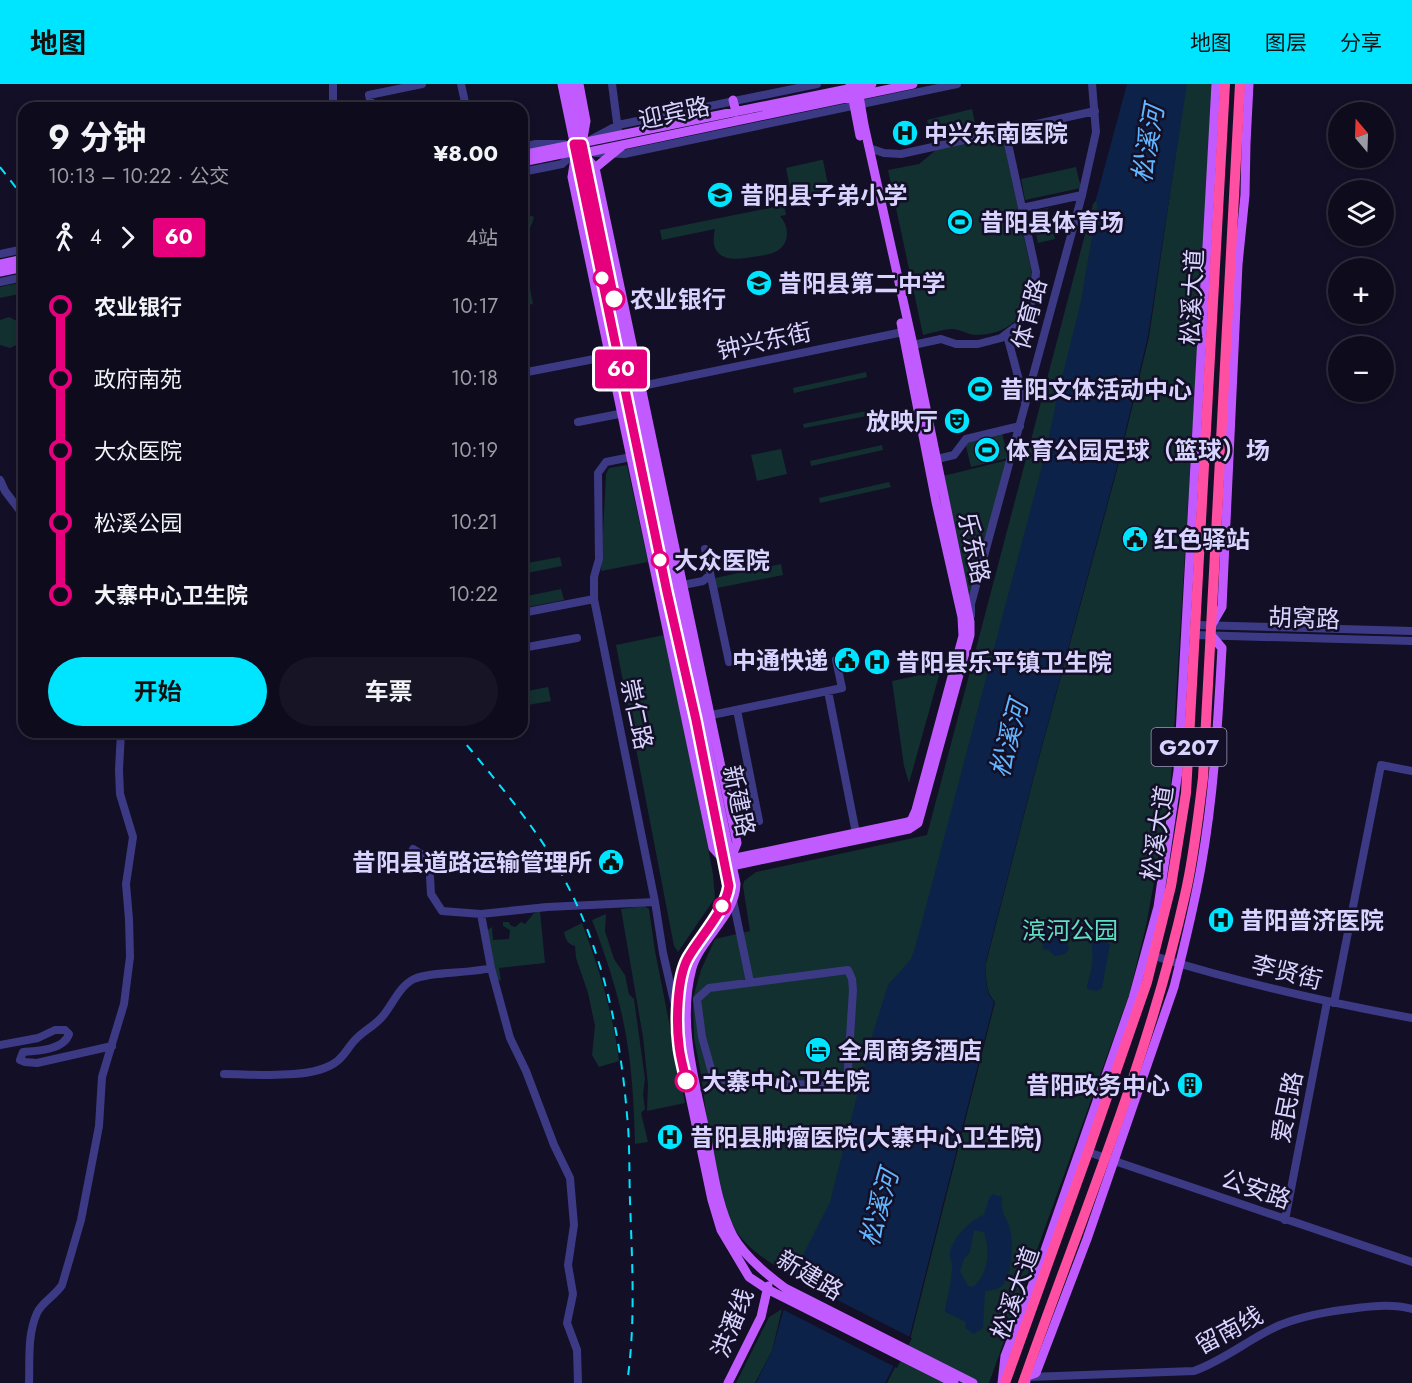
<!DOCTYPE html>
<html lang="zh">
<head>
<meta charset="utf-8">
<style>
	body { margin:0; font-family:Jost,"Noto Sans SC",sans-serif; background:#171425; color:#f1f3f6; height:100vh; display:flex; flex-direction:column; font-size:22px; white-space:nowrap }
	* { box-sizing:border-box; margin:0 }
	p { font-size:20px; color:#9b9ba3 }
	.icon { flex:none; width:33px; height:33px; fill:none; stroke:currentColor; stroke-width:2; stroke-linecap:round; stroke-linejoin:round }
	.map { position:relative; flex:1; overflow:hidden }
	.panel { position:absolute; left:18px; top:18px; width:510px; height:636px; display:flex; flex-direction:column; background:#0e0b1c; border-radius:18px; box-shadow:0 3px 9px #0003,0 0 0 2px #2e2b3b }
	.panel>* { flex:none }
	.badge { padding:0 12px; border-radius:4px; font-size:21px; line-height:39px }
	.needle { width:39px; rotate:341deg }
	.fabs { position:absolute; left:1328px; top:18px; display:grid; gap:12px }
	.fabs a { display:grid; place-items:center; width:66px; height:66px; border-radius:50%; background:#0e0b1c; box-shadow:0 3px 9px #0003,0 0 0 2px #2e2b3b; font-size:30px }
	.map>.badge { position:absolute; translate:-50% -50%; box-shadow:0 0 0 3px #fff }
	.legs { display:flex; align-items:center; gap:9px; height:66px; padding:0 30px; font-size:20px }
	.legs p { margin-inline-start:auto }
	.head { display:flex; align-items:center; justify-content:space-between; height:102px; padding:0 30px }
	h1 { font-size:33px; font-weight:700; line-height:45px }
	.button { display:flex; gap:12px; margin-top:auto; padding:12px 30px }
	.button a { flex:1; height:69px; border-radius:36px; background:#00e5ff; color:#111; font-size:24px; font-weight:700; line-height:69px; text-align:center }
	.button a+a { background:#171425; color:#f1f3f6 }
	ul { padding:0 30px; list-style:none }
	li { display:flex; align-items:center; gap:21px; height:72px; font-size:22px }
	li i { display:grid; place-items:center; width:9px; height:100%; margin:0 8px; background:currentColor }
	li i::after { content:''; width:15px; height:15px; margin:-8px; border:4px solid; border-radius:50%; background:#0e0b1c }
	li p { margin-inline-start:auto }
	li:first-child i { background:linear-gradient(#0000 50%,currentColor 0) }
	li:last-child i { background:linear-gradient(currentColor 50%,#0000 0) }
	header { display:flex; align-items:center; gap:36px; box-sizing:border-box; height:84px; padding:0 30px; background:#00e5ff; color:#111 }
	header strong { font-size:28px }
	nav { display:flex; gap:33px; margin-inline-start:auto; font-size:21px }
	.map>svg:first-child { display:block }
</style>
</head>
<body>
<header>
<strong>地图</strong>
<nav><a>地图</a><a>图层</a><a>分享</a></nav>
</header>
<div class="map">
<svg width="1412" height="1299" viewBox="0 0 1412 1299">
	<rect width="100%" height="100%" fill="#130f26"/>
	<!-- green -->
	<path fill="#12302f" d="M1186,0H1214L1170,711L1146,842L1129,911L989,1299H887L911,1252L995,918C985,907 986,893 986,879L1033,696L1118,382L1149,253Z
		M972,25L976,44L931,54L927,36Z
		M997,51L1003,54L1032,190C1034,224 1013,251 977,251C968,251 959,244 950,245C941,246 932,249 923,251L888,86L919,80L936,66Z
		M821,76H823L830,111L793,119L786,84Z
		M1076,83L1081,104L1025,116L1021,95Z
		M1098,114L1099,123L1084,217L951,758L850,1076L795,1194C768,1177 739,1162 728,1131L710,1061L701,990L694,954L693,914L701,886L715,855L750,847L743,802L744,797L756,788L927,751L1093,120Z
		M784,121L786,131L780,132C790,143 790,161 775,168C768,171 759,172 752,173C728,178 708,174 715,145L662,156L660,146Z
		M1048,124L1055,155L1038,159L1031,128Z
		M527,130L534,133C532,142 527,148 526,156L522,158V131Z
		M522,161L533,220L522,222Z
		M24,198V209L0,214V203Z
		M9,233L19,238L24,247L21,259L10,264L0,261V236Z
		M866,288L867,293L794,309L793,304Z
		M871,326L872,331L804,344L803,340Z
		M1002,349L1008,374L971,383L965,358Z
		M882,361L883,366L811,382L810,377Z
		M781,365L787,390L757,397L751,371Z
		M1008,376L970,518L943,392Z
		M627,381L648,478L601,487L606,390L609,384Z
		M889,398L891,403L820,419L819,414Z
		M560,473L562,482L522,490V480Z
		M781,480L783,491L717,504L715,494Z
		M561,505L564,516L522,524V513Z
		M664,551L692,682L713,790L715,814L678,868L674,862L616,561Z
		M938,587L940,588L909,699L904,682L892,597Z
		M548,603L551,617L522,622V608Z
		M644,822L649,825L655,867L685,1019L647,1027L648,1001L643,953L621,825Z
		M540,827L545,879L499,884L501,897L497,895L486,847L492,843L493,856L509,855L510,846L503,842V838H509L510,841L515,843L521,838L525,840L534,829Z
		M606,830L605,847L614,875L625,891L629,910L634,915L645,995L643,1010L645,1025L641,1029L648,1058L635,1060C634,1021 632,980 624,941C617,905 605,870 592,836Z
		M582,839C599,884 613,929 619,977L599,983L592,971L595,942L588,909L576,874L575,862C567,860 566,856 564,848Z
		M782,1225L772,1267L755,1299H736L769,1233Z"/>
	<!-- water -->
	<path fill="#0c2248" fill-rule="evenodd" d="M1127,0H1187L1148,252L1117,383L1033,695L986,877C986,891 984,907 994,918L910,1251L885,1299H756L772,1267L794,1189L830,1118L873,949L888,901L911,875L915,864L1046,367L1056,318L1081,217L1097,123L1096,115Z
		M1050,838L1083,843L1093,853L1110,860L1102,904L1096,907L1087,905C1087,898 1090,893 1091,886C1094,867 1095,833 1066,854L1069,865L1065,870L1055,872L1048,866L1043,865L1042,851L1046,839Z
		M993,1110L1002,1113C1000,1128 1006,1132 1010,1145C1014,1157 1012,1198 999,1204C995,1206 989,1206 985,1207L983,1244L974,1250L965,1244L966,1238L945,1228C947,1213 952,1196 952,1181C952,1176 948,1173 950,1167C954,1153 970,1136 984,1131L989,1114ZM974,1146L984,1148C990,1167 989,1189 973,1203L968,1202L960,1187L964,1175L970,1168Z"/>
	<!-- pier -->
	<path fill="#130f26" d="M790,1192L912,1254L897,1284L782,1225L780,1226Z"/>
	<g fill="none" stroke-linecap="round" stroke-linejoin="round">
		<!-- minor -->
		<path stroke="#3d3a85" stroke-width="8" d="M333,0V24
			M612,0L618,46
			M372,24L369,11L422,0
			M460,24L466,23L461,0
			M592,55L618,41L817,0
			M522,63L536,60H564
			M869,64L884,69L901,70L1095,27
			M595,69L624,70L957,0
			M522,88L562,80L576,67
			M1022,124L1082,111
			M0,170L24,165
			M0,198L24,193
			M1007,251L1025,319
			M913,261L941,255L956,260H978L1001,254L1017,242L1034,214L1036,188L1005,46
			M522,289L615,271
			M637,303L903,248
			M578,338L619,330L625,326
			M636,372L606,378L598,389L599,475L594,493V515L655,818L663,869L676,926
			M937,375L954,371L966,355L1020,342
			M0,396L5,407L24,432
			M705,465L729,578
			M678,502L703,497L710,491
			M522,529L594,515
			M971,531V520L1082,111L1096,48L1092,0
			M1196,541L1412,547
			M1195,551L1412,557
			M522,564L577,554
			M828,607L856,749
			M737,626L759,737
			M707,632L842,604L836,576
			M413,765L429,775L431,810L442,827L481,830L547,823L655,818
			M733,816L750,898
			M481,830L491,884L510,954L526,987L554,1061L570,1094L574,1141L568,1181L573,1210L567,1239L577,1266L578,1299
			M1154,872C1238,898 1325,918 1412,934
			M848,886L852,895L853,906L847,1000L838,1002L749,998L715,995L713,992L702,953L697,915L709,904Z
			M1334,919L1381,681L1412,687
			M0,961L38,954L55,946H65L69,950C64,966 37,967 23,968L20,976L25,978L37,979L112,962
			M224,990C254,990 312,996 336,978C345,972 349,961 357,954C365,946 374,942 382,933C392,922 399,902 414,895C432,887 468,890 491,884
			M1088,1068L1412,1178
			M1285,1136L1327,918
			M1029,1293L1194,1287C1225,1276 1250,1254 1280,1241C1305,1231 1330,1227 1357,1224C1376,1222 1393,1220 1412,1225
			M29,1299C30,1275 27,1252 37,1229C42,1218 55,1212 62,1201L81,1136L99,1042L102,993L124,920L130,873L129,835L126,800L133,753L120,710L119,686L121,648"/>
		<!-- major -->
		<path stroke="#c25bff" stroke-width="9" d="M562,0L667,508L696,636L728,802L725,818L686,877L681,895L678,932L679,960L712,1116L721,1146L749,1193L767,1205L954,1299
			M570,0L736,800C735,832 701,854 692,884C677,939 695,997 706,1051C713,1085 717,1121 733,1152C745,1173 766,1190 785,1204L973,1299
			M579,0L586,37L583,54
			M850,0L860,52
			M733,16L736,28
			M522,71L872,0
			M575,74L572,93L713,764L722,774
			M588,75L595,84L737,759L731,774
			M522,78L576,67L584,69L913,0
			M595,84L623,61
			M0,180L24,175
			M0,188L24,183
			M1211,542L1222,523L1238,180L1245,111L1246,59L1249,0
			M726,776L908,738L912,735L916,726L963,552L962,533L936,418L901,239
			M727,783L909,745L918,739L970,551V538L913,261L864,41L857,0
			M1026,1297L1025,1293L1036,1289L1087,1155L1174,903C1184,863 1194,823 1201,783C1214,710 1218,637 1222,564L1211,551
			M728,1299L761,1233L768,1202
			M1002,1299L1005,1272L1037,1189L1133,914L1158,823L1178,687L1216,0"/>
		<!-- highway -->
		<path stroke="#ff4fa3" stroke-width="10" d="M1005,1299L1088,1068L1147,898L1171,802L1186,709L1225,0
			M1023,1299C1079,1139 1148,977 1185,811C1194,773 1198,733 1203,694L1240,0"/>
		<!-- rail -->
		<path stroke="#00e5ff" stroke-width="2" stroke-dasharray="9 8" stroke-linecap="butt" d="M0,83L24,114
			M456,648C484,682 513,716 538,752C595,834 619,932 627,1031C630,1059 629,1088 630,1117C632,1177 636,1239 627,1299"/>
	</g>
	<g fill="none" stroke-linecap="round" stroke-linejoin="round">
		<!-- line-1 casing -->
		<g stroke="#fff" stroke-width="14">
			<path id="line-1" d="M614,215L582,60H574L667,508L696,636L729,802C726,826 700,853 688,874C677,894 676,938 679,961C680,973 684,985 686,997"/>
		</g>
		<!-- line-1 -->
		<use href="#line-1" stroke="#e6007e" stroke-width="9"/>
	</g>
	<!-- icons -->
	<defs>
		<g id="hospital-disc" transform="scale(1.35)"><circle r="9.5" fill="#00e5ff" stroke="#130f26"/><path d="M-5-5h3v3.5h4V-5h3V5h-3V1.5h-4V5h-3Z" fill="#111"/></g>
		<g id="school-disc" transform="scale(1.35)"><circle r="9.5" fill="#00e5ff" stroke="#130f26"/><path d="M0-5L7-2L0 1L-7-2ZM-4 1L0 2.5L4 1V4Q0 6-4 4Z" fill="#111"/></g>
		<g id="stadium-disc" transform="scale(1.35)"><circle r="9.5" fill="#00e5ff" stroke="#130f26"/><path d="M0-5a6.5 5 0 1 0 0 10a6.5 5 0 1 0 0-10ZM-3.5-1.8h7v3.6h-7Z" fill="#111"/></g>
		<g id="theatre-disc" transform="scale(1.35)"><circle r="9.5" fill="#00e5ff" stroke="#130f26"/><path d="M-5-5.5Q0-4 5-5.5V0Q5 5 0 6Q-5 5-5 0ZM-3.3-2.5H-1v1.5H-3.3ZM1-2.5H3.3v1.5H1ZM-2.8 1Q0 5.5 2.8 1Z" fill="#111"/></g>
		<g id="civic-disc" transform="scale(1.35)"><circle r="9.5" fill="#00e5ff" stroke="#130f26"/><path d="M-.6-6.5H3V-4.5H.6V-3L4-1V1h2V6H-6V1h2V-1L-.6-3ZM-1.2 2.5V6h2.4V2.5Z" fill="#111"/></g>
		<g id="hotel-disc" transform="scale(1.35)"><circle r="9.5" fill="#00e5ff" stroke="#130f26"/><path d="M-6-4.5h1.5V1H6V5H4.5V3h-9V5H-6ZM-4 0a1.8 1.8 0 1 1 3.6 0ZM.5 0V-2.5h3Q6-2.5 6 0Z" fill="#111"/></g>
		<g id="building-disc" transform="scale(1.35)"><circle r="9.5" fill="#00e5ff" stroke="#130f26"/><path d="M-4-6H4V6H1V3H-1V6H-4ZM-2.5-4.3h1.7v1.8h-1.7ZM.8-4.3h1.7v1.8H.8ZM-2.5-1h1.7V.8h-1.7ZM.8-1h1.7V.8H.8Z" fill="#111"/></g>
	</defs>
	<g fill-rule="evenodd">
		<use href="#hospital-disc" x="905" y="49"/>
		<use href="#school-disc" x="720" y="111"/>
		<use href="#stadium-disc" x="960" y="138"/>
		<use href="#school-disc" x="759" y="199"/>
		<use href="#stadium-disc" x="980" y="305"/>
		<use href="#theatre-disc" x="957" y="337"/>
		<use href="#stadium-disc" x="987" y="366"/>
		<use href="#civic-disc" x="1135" y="455"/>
		<use href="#civic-disc" x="847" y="576"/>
		<use href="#hospital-disc" x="877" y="578"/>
		<use href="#civic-disc" x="611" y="778"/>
		<use href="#hospital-disc" x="1221" y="836"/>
		<use href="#hotel-disc" x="818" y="966"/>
		<use href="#building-disc" x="1190" y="1001"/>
		<use href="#hospital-disc" x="670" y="1053"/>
	</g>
	<!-- markers -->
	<g fill="#fff" stroke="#e6007e" stroke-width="3">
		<circle cx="602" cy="194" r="8"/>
		<circle cx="614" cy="215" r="10"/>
		<circle cx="660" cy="476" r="8"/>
		<circle cx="722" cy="822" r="8"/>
		<circle cx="686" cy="997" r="10"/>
	</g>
	<g text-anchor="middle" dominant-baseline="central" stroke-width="5" stroke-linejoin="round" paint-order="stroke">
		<!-- shield labels -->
		<rect fill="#130f26" stroke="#9e99be" stroke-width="1.5" x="1151.5" y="644" width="75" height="38" rx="4.5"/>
		<g font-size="22" font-weight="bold" fill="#d9d4ff">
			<text x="1189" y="663">G207</text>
		</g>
		<!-- street labels -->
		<g font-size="24" fill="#d9d4ff" stroke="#130f26">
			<text transform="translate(674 29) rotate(-12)">迎宾路</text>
			<text transform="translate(1192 213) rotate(-87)">松溪大道</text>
			<text transform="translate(1029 230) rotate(-75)">体育路</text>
			<text transform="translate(764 257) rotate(-12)">钟兴东街</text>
			<text transform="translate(974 464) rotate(78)">乐东路</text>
			<text transform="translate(1304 534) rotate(2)">胡窝路</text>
			<text transform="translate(637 630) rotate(78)">崇仁路</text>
			<text transform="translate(739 717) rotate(78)">新建路</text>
			<text transform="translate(1157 749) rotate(-81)">松溪大道</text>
			<text transform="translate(1287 888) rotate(14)">李贤街</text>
			<text transform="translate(1287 1023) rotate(-79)">爱民路</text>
			<text transform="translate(1256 1105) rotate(19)">公安路</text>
			<text transform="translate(810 1191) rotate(31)">新建路</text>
			<text transform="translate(1015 1209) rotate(-70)">松溪大道</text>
			<text transform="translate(732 1239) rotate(-68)">洪潘线</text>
			<text transform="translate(1229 1246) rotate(-28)">留南线</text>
		</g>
		<!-- poi labels -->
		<g font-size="24" font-weight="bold" fill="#d9d4ff" stroke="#130f26" text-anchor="start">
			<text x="924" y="49">中兴东南医院</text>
			<text x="740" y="111">昔阳县子弟小学</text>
			<text x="980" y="138">昔阳县体育场</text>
			<text x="778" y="199">昔阳县第二中学</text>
			<text x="1000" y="305">昔阳文体活动中心</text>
			<text x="938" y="337" text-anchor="end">放映厅</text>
			<text x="1006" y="366">体育公园足球（篮球）场</text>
			<text x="1154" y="455">红色驿站</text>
			<text x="828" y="576" text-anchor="end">中通快递</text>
			<text x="896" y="578">昔阳县乐平镇卫生院</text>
			<text x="592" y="778" text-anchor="end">昔阳县道路运输管理所</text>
			<text x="1240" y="836">昔阳普济医院</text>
			<text x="838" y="966">全周商务酒店</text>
			<text x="1170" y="1001" text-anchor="end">昔阳政务中心</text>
			<text x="690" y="1053">昔阳县肿瘤医院(大寨中心卫生院)</text>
		</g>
		<!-- stop labels -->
		<g font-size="24" font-weight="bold" fill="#d9d4ff" stroke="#130f26" text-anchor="start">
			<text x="630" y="215">农业银行</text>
			<text x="674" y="476">大众医院</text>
			<text x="702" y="997">大寨中心卫生院</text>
		</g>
		<!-- park labels -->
		<g font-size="24" fill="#5fe0c0" stroke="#130f26">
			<text x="1070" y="846">滨河公园</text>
		</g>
		<!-- water labels -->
		<g font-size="26" font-style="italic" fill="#62b6ff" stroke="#130f26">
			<text transform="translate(1148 60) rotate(-80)">松溪河</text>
			<text transform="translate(1009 655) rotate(-75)">松溪河</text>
			<text transform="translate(879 1124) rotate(-74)">松溪河</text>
		</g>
	</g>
</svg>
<div class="fabs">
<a><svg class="needle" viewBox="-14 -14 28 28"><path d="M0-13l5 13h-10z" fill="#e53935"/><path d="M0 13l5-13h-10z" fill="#9b9ba3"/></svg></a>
<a><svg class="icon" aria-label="layers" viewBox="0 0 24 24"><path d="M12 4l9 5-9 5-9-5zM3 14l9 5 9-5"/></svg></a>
<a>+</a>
<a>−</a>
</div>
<b class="badge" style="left:621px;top:285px;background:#e6007e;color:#fff">60</b>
<section class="panel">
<div class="head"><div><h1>9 分钟</h1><p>10:13 – 10:22 · 公交</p></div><b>¥8.00</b></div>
<div class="legs"><svg class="icon" aria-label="walk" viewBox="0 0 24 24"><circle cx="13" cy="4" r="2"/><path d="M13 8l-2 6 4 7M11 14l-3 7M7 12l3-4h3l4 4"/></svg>4<svg class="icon" aria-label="forward" viewBox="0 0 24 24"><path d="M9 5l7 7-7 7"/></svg><b class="badge" style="background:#e6007e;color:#fff">60</b><p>4站</p></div>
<ul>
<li><i style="color:#e6007e"></i><b>农业银行</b><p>10:17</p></li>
<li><i style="color:#e6007e"></i><span>政府南苑</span><p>10:18</p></li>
<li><i style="color:#e6007e"></i><span>大众医院</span><p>10:19</p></li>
<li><i style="color:#e6007e"></i><span>松溪公园</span><p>10:21</p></li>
<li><i style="color:#e6007e"></i><b>大寨中心卫生院</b><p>10:22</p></li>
</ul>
<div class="button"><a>开始</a><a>车票</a></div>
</section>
</div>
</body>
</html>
